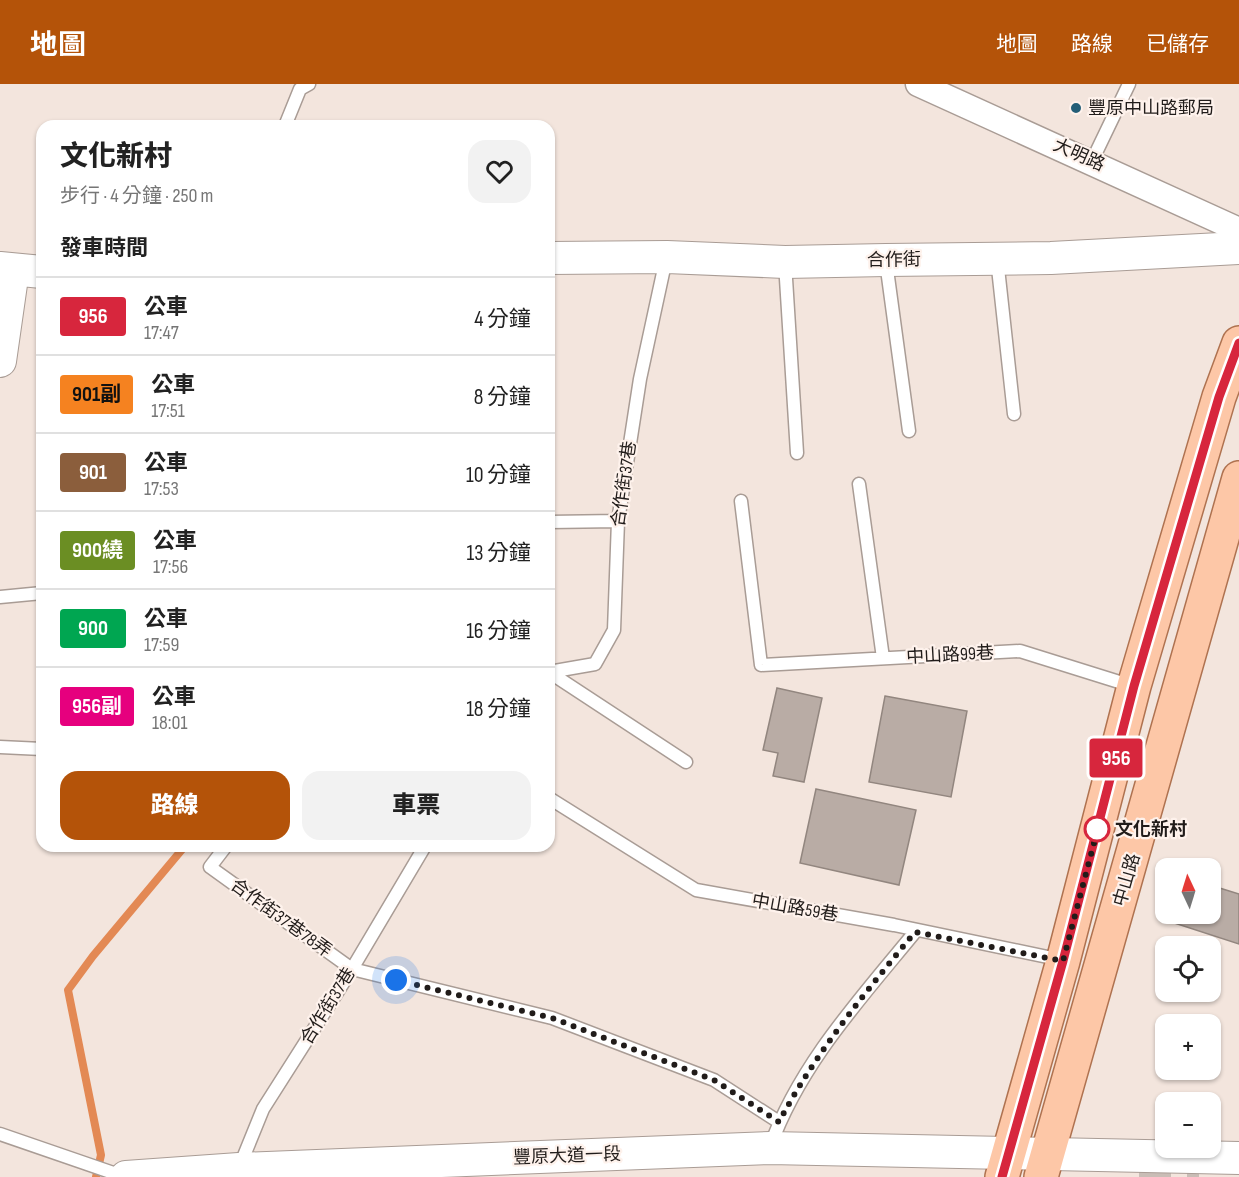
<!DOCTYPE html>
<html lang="zh-TW">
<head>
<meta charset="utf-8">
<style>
	body { margin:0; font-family:"Sofia Sans Condensed","Noto Sans TC",sans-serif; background:#f2f2f2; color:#222; height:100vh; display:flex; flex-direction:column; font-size:22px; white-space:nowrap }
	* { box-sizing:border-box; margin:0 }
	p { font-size:20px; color:#767676 }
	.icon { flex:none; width:33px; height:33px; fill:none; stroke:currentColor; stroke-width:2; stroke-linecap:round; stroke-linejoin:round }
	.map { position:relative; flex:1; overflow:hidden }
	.drawer { position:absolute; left:36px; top:36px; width:519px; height:732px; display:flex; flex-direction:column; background:#fff; border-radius:18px; box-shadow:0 2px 4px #0004 }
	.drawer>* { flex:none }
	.badge { padding:0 12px; border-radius:4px; font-size:21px; line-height:39px }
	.needle { width:39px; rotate:356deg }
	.controls { position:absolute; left:1155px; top:774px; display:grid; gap:12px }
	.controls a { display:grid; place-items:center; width:66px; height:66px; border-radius:12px; background:#fff; box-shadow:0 2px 4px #0004; font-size:30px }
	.you { position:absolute; width:30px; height:30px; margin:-15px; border:4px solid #fff; border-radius:50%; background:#1a73e8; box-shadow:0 0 0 9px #1a73e833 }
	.map>.badge { position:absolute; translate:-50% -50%; box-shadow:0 0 0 3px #fff }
	h2 { padding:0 24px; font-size:22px; line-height:54px }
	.round { display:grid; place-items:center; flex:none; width:63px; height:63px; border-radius:18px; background:#f2f2f2 }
	.head { display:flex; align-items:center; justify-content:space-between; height:102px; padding:0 24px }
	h1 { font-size:28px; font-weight:800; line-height:45px }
	.primary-button { display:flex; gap:12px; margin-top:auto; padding:12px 24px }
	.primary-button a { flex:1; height:69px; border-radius:18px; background:#b45309; color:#fff; font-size:24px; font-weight:800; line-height:69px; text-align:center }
	.primary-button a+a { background:#f2f2f2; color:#222 }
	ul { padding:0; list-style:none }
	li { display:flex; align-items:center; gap:18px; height:78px; padding:0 24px; border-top:2px solid #e0e0e0 }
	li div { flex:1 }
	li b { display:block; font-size:22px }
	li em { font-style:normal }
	li .badge { min-width:66px; font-weight:700; text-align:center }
	header { display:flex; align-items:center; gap:36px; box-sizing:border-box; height:84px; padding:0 30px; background:#b45309; color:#fff }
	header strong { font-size:28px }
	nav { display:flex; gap:33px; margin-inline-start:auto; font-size:21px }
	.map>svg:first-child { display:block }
</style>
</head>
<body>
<header>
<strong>地圖</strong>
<nav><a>地圖</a><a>路線</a><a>已儲存</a></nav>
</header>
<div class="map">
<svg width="1239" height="1093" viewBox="0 0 1239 1093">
	<rect width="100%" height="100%" fill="#f3e5dd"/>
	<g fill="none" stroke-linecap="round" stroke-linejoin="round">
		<!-- stream -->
		<path stroke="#e38954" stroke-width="8" d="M96,1093L101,1071L68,906L93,872L185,762"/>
	</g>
	<!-- building -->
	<path fill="#b9aca5" stroke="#92867f" stroke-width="1.5" d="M777,604L822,614L804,698L773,692L778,669L763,666Z
		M885,612L967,627L951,713L869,698Z
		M816,705L916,726L899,801L800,779Z
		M1210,801L1239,810V860L1159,834L1166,813V830H1210Z"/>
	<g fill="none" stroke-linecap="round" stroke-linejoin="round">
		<!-- tertiary-tunnel -->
		<path stroke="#c9bdb6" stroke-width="32" stroke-dasharray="32 16" stroke-linecap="butt" d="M1139,1088H1199"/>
		<!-- service casing -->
		<g stroke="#a99c95" stroke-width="15">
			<path id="service" d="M285,42L300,5L309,0
				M1092,77L1129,0
				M997,175L1014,330
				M886,178L909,347
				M785,179L797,369
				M859,400L883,574
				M741,417L761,581L1020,567L1132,602
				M549,438L618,437
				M0,513L42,509
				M549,588L595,580L614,546L618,437L640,295L666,175
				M549,588L686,678
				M0,663L42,665
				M549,714L696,806L894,841L1062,876
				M226,762L210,783L352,885L552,934L714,996L779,1038
				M0,1050L125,1093
				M770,1063C799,981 861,914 915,848
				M239,1084L263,1025L352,885L425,762"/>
		</g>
		<!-- minor casing -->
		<g stroke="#a99c95" stroke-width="27">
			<path id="minor" d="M918,0L1239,146"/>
		</g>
		<!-- tertiary casing -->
		<g stroke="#a99c95" stroke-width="34">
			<path id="tertiary" d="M549,174L667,173L785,178L886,176L1051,174L1239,164
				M0,184L42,188
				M0,277L13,186
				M126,1093L239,1085L770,1064L1239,1074"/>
		</g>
		<!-- primary casing -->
		<g stroke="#af7250" stroke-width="36">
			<path id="primary" d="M1002,1093L1063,877L1134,602L1219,313L1239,259
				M1041,1093L1239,394"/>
		</g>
		<!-- service -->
		<use href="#service" stroke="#fff" stroke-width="12"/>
		<!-- minor -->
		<use href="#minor" stroke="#fff" stroke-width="24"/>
		<!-- tertiary -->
		<use href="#tertiary" stroke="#fff" stroke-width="32"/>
		<!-- primary -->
		<use href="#primary" stroke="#fdc7a7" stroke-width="33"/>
	</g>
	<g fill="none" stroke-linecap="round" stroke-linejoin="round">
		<!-- line casing -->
		<g stroke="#fff" stroke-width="14">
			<path id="line" d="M1002,1093L1063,877L1134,602L1219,313L1239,259"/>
		</g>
		<!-- line -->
		<use href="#line" stroke="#d7263d" stroke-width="9"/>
		<!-- walk -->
		<path stroke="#211c1a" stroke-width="6" stroke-dasharray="0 10.8" d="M396,896L552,934L714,996L779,1038C816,968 865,909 915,848L1063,877L1099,740L1097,745"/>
	</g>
	<!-- markers -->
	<circle fill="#245e77" stroke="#fef2ec" stroke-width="2" cx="1076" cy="24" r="6"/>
	<circle fill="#fff" stroke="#d7263d" stroke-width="3" cx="1097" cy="745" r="12"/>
	<g text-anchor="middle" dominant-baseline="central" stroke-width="4.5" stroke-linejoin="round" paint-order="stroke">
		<!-- poi labels -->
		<g font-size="18" fill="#211c1a" stroke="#fef2ec" text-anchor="start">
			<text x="1088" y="24">豐原中山路郵局</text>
		</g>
		<!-- street labels -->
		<g font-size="18" fill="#211c1a" stroke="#fef2ec">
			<text transform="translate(1079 71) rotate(24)">大明路</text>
			<text transform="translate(894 176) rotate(-1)">合作街</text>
			<text transform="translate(624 400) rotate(-82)">合作街37巷</text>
			<text transform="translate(950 571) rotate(-3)">中山路99巷</text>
			<text transform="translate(1127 796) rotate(-74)">中山路</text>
			<text transform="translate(795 824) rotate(10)">中山路59巷</text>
			<text transform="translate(281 834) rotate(36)">合作街37巷78弄</text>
			<text transform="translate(328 922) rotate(-58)">合作街37巷</text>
			<text transform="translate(567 1072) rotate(-2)">豐原大道一段</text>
		</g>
		<!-- stop labels -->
		<g font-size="18" font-weight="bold" fill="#211c1a" stroke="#fef2ec" text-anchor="start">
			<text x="1115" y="745">文化新村</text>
		</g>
	</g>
</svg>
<div class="controls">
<a><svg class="needle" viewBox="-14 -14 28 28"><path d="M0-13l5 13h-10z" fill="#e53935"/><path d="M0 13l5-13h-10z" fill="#767676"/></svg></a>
<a><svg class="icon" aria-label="locate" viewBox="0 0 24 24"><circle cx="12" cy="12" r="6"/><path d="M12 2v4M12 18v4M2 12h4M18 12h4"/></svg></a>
<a>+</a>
<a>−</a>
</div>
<div class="you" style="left:396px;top:896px"></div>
<b class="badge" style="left:1116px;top:674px;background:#d7263d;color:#fff">956</b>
<section class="drawer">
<div class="head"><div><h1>文化新村</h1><p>步行 · 4 分鐘 · 250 m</p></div><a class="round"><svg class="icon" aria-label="heart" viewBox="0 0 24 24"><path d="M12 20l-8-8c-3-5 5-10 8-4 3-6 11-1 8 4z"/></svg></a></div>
<h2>發車時間</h2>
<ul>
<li><span class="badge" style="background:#d7263d;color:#fff">956</span><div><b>公車</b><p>17:47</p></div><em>4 分鐘</em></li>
<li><span class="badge" style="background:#f58220;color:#111">901副</span><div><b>公車</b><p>17:51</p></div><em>8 分鐘</em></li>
<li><span class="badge" style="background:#8b5e3c;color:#fff">901</span><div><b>公車</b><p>17:53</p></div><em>10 分鐘</em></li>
<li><span class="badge" style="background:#6b8e23;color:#fff">900繞</span><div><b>公車</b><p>17:56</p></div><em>13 分鐘</em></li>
<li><span class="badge" style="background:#00a651;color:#fff">900</span><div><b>公車</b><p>17:59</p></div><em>16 分鐘</em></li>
<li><span class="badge" style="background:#e6007e;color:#fff">956副</span><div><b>公車</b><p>18:01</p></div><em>18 分鐘</em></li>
</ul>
<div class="primary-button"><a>路線</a><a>車票</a></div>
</section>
</div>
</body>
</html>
